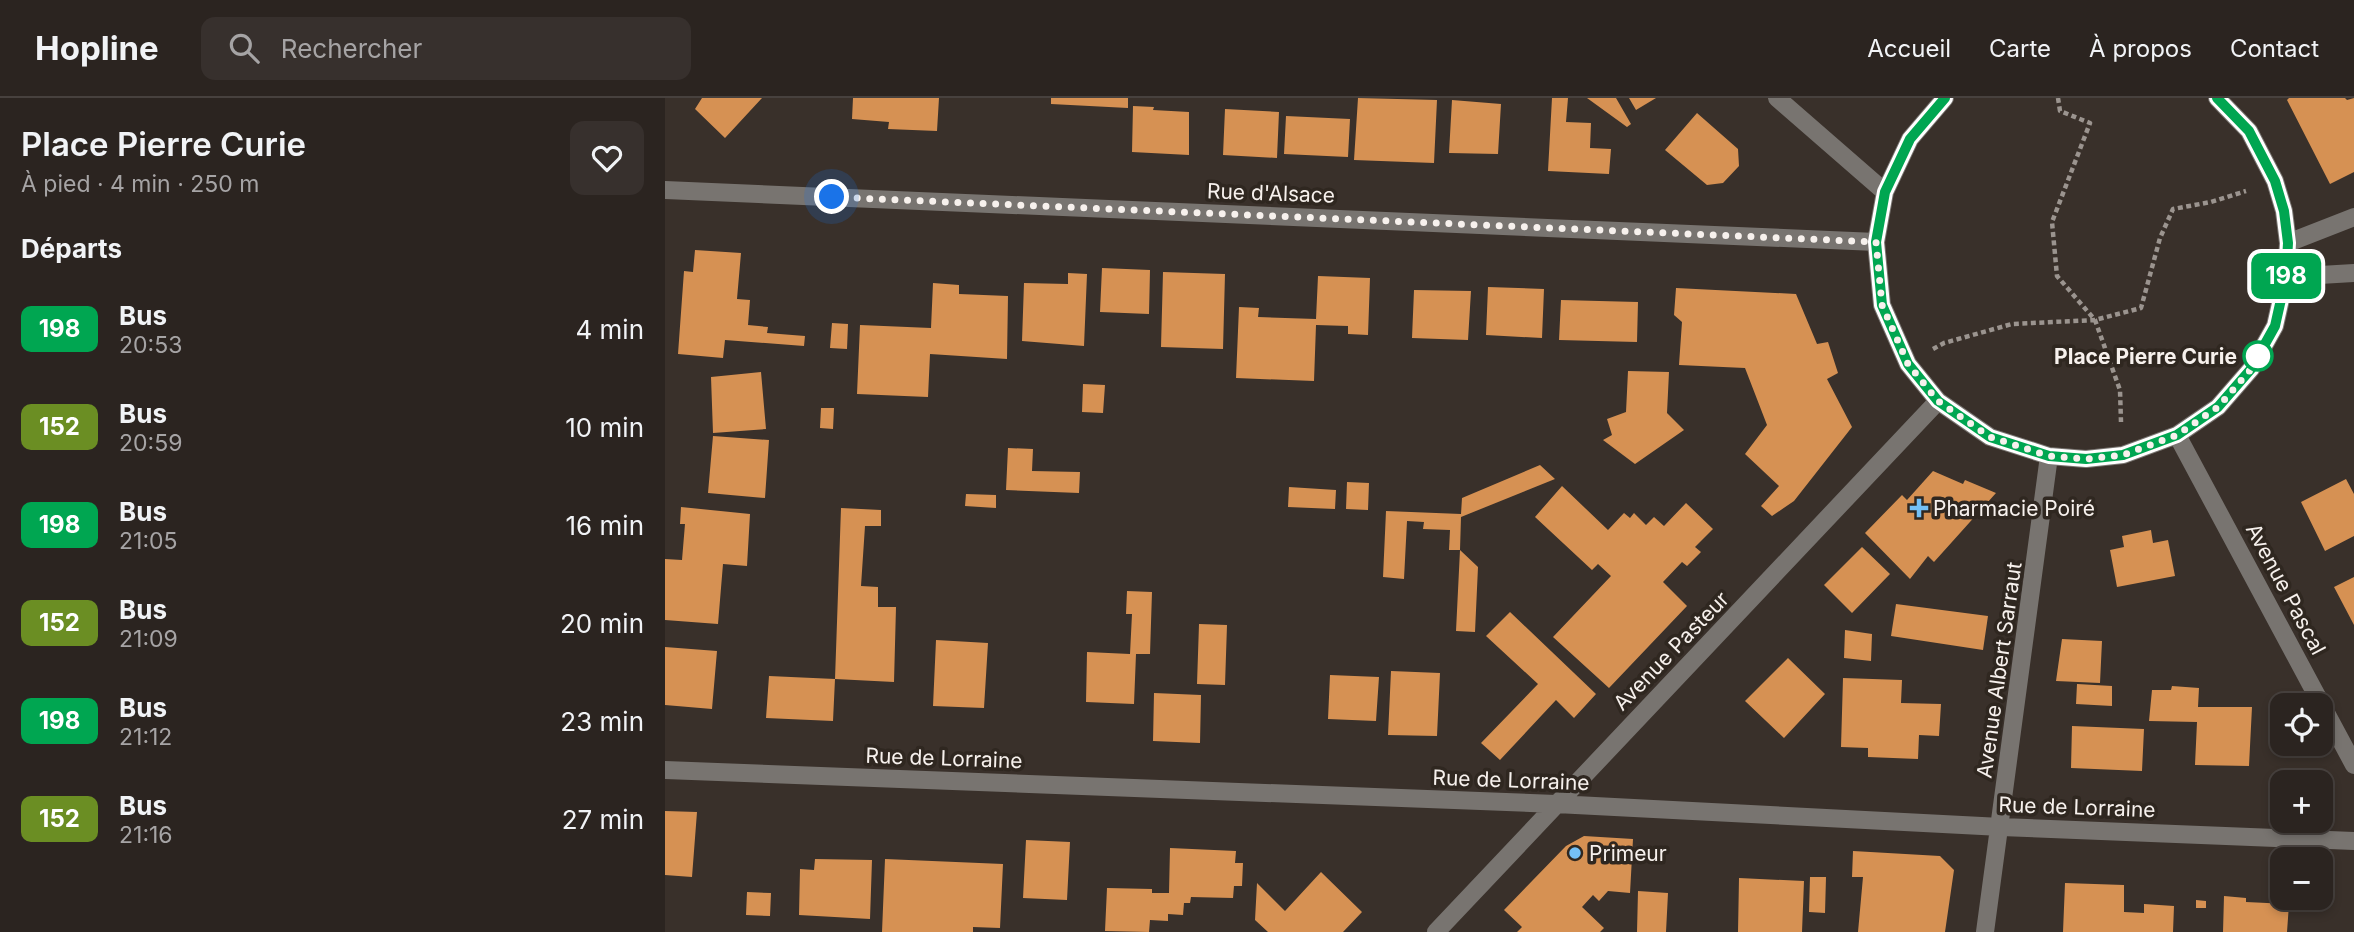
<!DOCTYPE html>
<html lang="fr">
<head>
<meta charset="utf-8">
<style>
	body { margin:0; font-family:Inter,sans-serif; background:#37302d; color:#f1f3f6; height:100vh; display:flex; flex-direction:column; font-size:26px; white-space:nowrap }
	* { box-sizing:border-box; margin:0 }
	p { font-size:23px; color:#a6a4a5 }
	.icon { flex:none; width:38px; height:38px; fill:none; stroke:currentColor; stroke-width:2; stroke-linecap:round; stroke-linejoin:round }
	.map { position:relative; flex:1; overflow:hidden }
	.panel { display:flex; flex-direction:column; background:#2b2420; width:665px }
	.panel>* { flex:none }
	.badge { padding:0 14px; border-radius:10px; font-size:24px; line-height:46px }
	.tools { position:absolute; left:1605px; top:595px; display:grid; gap:14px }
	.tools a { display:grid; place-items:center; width:63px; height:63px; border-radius:14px; background:#2b2420; box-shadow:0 4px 10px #0003,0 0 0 2px #47413e; font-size:35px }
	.you { position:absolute; width:35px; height:35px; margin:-18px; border:5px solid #fff; border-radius:50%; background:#1a73e8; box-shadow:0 0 0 10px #1a73e833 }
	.map>.badge { position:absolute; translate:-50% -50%; box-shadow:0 0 0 4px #fff }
	h2 { padding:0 21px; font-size:26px; line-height:63px }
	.round { display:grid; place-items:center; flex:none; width:74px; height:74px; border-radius:14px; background:#37302d }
	.head { display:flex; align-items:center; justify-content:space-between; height:119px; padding:0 21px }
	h1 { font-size:33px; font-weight:600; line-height:52px }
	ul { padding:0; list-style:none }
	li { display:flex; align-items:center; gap:21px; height:98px; padding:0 21px }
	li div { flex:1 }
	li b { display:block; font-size:26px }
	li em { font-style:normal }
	li .badge { min-width:77px; font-weight:700; text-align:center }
	header { display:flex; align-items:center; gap:42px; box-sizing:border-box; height:98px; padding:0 35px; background:#2b2420; border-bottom:2px solid #47413e }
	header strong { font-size:33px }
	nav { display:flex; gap:38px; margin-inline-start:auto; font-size:24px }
	.search { width:490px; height:63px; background:#37302d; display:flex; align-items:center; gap:18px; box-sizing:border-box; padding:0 24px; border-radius:14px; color:#a6a4a5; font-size:26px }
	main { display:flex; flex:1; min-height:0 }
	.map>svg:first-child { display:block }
</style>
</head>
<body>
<header>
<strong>Hopline</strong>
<div class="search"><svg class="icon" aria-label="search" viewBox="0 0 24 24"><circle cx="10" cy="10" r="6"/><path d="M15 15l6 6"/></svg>Rechercher</div>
<nav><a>Accueil</a><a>Carte</a><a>À propos</a><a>Contact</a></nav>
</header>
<main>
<section class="panel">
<div class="head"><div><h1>Place Pierre Curie</h1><p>À pied · 4 min · 250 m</p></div><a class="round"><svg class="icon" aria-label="heart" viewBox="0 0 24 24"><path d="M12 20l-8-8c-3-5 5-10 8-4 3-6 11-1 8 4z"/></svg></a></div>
<h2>Départs</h2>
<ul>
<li><span class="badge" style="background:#00a651;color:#fff">198</span><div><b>Bus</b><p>20:53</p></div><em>4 min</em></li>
<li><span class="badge" style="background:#6b8e23;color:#fff">152</span><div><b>Bus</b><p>20:59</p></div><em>10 min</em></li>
<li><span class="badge" style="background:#00a651;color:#fff">198</span><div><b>Bus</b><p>21:05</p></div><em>16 min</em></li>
<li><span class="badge" style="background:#6b8e23;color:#fff">152</span><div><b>Bus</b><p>21:09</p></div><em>20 min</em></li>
<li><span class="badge" style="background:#00a651;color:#fff">198</span><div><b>Bus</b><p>21:12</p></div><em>23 min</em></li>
<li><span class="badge" style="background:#6b8e23;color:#fff">152</span><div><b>Bus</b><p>21:16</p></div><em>27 min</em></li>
</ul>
</section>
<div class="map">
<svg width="1689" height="834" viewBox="0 0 1689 834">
	<rect width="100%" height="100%" fill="#39302a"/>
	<!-- building -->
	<path fill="#d69153" d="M37,0H97L60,40L30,11Z
		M188,0H274L272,33L223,31L224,24L187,21Z
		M386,0H463V10L386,6Z
		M693,0L772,2L769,65L689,62Z
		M887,0H903L901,24L926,25L925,50L946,51L944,76L883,73Z
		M922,0H951L966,26L962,29Z
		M964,0H991L971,12Z
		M1624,0H1680L1682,2L1689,0V74L1665,86L1622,2Z
		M787,2L836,6L833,56L784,55Z
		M468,8L489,9L488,12L524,14V57L467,54Z
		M560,11L614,14L612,60L558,57Z
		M1032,15L1073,51L1074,68L1058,85L1042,87L1000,52Z
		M621,18L685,21L683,59L619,56Z
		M30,152L76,155L72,201L85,202L83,227L103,229L102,235L140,238L139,248L60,242L58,260L13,256L19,173L28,174Z
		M437,170L485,172L484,216L435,214Z
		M498,174L560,176L558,251L496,249Z
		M403,175L422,176L419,248L357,243L359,185L403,186Z
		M653,178L705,180L703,237L683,236V228L651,227L649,283L571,280L574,209L594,210L593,219L651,221Z
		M268,185L294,187V196L343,198L342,261L265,256L263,299L192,296L195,227L266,230Z
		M823,189L879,191L877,240L821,237Z
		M1011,190L1131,196L1152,246L1163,244L1173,275L1162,281L1187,329L1129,403L1107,418L1096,408L1114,388L1080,356L1102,327L1080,270L1014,267L1017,224L1009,217Z
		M749,192L806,193L803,242L747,240Z
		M896,202L973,204L972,244L894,242Z
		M167,225L183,226L182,251L165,250Z
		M963,273L1004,274L1002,315L1019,332L970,366L938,342L947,337L942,321L961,314Z
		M96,274L101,331L48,335L46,279Z
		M418,286L440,287L438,315L417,314Z
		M156,310H169L168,331L155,330Z
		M48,338L104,342L100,400L43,395Z
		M343,350L368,351L367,373L415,374L414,395L341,392Z
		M875,367L890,381L796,419L795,452L813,469L810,534L791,533L795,452H784L785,432L758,431L759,424L742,423L739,481L718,479L721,413L796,416L797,400Z
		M1268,373L1298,386L1300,382L1331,395L1269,464L1263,458L1245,481L1200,435L1237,397L1242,402Z
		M1681,381L1689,396V438L1660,453L1636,404Z
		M682,384L704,385L703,412L681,411Z
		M897,388L943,432L959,415L965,420L969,415L981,427L989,419L999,428L1021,405L1048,431L1030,449L1036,454L1022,468L1017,464L998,484L1022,508L944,590L888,539L946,478L933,466L927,472L870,419Z
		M624,389L671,392L670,411L623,409Z
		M301,396L331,397V410L300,408Z
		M16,409L85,416L82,468L58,466L53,526L0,522V461L17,462L20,426H15Z
		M176,410L216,412V428H200L196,488L213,489V509H231L229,584L170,581Z
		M1486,432L1488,445L1503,442L1510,478L1452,489L1445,452L1459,449L1457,438Z
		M1197,449L1225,476L1187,515L1159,487Z
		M1689,479V527L1669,489Z
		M462,493L487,494L485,556H471L469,606L421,604L422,554L465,556L467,516H461Z
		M1231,506L1323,518L1318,552L1226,538Z
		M845,514L931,596L909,620L891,602L835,662L816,645L873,586L821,538Z
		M534,526L562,527L560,587L532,586Z
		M1180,532L1207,536L1206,563L1179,560Z
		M1397,541L1437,543L1435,585L1391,583Z
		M271,542L323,545L319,610L268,608Z
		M0,549L52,553L47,611L0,607Z
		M1123,560L1160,596L1119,640L1080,603Z
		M726,573L775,575L772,638L723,637Z
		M665,577L714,579L711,623L663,621Z
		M104,578L170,581L168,623L101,620Z
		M1178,580L1237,582L1236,605L1276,606L1274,638L1254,637L1253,661L1203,659V650L1176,649Z
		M1412,586L1447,588V608L1411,606Z
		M1507,588L1534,590L1533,609H1587L1584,668L1530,667L1532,624L1484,623L1487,592H1506Z
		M489,595L536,597L535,645L488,643Z
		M1407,628L1479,631L1477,673L1406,670Z
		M0,713L32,714L27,779L0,777Z
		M919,738L968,741L965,795L943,793L934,803L928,797L917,809L939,830L935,834H852L857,829L839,812L901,748Z
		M361,742L405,744L402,802L358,800Z
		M505,750L571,753L570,765H578L577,788H569L568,800L526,799L525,805H519L518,817L503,816V823L485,822L484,834L440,833L442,790L487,791V795H504Z
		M1188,753L1275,758L1289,772L1280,834H1193L1198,779H1187Z
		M150,761L207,762L205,821L134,817L135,771L149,772Z
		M220,761L338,766L335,830L308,829V834H217Z
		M656,774L697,814L678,834H603L590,822L592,785L620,813Z
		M1145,779H1161L1160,815L1144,814Z
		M1074,780L1139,783L1137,834H1073Z
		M1400,785L1459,787V814L1479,815V806L1509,808L1508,834H1398Z
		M973,793L1003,795L1001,834H972Z
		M82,794L106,795L105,818L81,817Z
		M1559,798L1581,800V804L1624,806L1622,834H1558Z
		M1531,802L1541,803V810H1531Z"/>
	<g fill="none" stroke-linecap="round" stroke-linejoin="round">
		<!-- path -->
		<path stroke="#9b948f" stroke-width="4.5" stroke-dasharray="5 3.5" stroke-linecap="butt" d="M1393,0L1395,13L1425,25L1387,124L1392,178L1430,222L1455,292L1456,324
			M1268,251L1279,245L1347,226L1430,222L1476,210L1495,140L1508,111L1546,104L1581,93"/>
		<!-- street -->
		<path stroke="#787470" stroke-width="18" d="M1112,0L1220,94
			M1280,0L1245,41L1220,94L1211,144L1217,207L1243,266L1273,303L1325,339L1384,358L1421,361L1458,357L1512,337L1553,309L1586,271L1610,228L1621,179L1623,145L1619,113L1610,83L1584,33L1552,0
			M0,92L1211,144
			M1623,145L1689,119
			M1621,179L1689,175
			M1512,337L1689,667
			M0,672L891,706L1336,729L1689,743
			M771,834L1273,303
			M1320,834L1384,358"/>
	</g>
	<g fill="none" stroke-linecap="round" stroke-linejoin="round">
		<!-- line casing -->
		<g stroke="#fff" stroke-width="16">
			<path id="line" d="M1280,0L1245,41L1220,94L1211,144L1217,207L1243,266L1273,303L1325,339L1384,358L1421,361L1458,357L1512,337L1553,309L1586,271L1610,228L1621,179L1623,145L1619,113L1610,83L1584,33L1552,0"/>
		</g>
		<!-- line -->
		<use href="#line" stroke="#00a651" stroke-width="10"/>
		<!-- walk -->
		<path stroke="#f7f1ed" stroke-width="7" stroke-dasharray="0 12.6" d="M167,99L1211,144L1217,207L1243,266L1273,303L1325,339L1384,358L1421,361L1458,357L1512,337L1553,309L1586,271L1598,250L1593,258"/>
	</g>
	<!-- markers -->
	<circle fill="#fff" stroke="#00a651" stroke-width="3.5" cx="1593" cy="258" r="14"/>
	<g fill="#74c0f6" stroke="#2f2720" stroke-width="2.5">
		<path d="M1250.5 399.5h7v7h7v7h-7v7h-7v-7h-7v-7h7z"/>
		<circle cx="910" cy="755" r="7"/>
	</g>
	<g text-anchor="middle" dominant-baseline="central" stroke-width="7" stroke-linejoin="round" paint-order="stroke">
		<!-- street labels -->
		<g font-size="21" fill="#f7f1ed" stroke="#2f2720">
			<text transform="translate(606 95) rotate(2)">Rue d'Alsace</text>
			<text transform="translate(1621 491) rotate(62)">Avenue Pascal</text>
			<text transform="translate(1006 553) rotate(-46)">Avenue Pasteur</text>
			<text transform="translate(1334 572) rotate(-82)">Avenue Albert Sarraut</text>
			<text transform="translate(279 660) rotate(2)">Rue de Lorraine</text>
			<text transform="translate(846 682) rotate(2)">Rue de Lorraine</text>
			<text transform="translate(1412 709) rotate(2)">Rue de Lorraine</text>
		</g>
		<!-- stop labels -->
		<g font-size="21" font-weight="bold" fill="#f7f1ed" stroke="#2f2720" text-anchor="end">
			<text x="1572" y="258">Place Pierre Curie</text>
		</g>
		<!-- poi labels -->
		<g font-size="21" fill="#f7f1ed" stroke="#2f2720" text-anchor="start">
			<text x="1268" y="410">Pharmacie Poiré</text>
			<text x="924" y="755">Primeur</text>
		</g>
	</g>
</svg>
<div class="tools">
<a><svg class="icon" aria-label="locate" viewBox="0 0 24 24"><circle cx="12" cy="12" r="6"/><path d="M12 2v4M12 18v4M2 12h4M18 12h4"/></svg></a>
<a>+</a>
<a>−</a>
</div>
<div class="you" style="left:167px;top:99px"></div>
<b class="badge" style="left:1621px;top:178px;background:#00a651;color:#fff">198</b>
</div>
</main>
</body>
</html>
